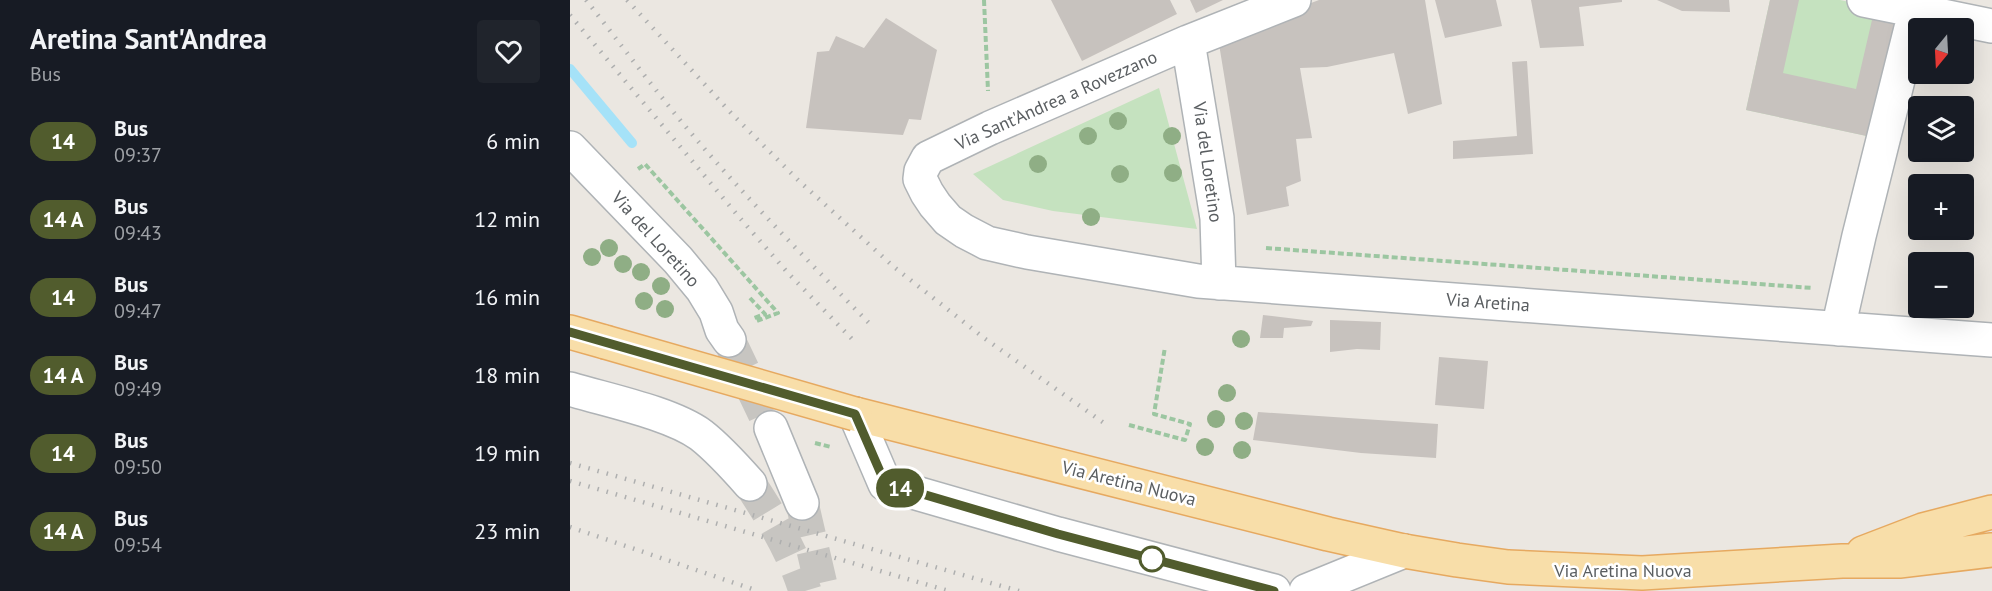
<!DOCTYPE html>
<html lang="it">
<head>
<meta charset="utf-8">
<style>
	body { margin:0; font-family:"PT Sans",sans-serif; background:#20242c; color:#f1f3f6; height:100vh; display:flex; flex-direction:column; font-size:22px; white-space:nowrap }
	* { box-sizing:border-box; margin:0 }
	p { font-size:20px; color:#9ea1a6 }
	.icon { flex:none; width:33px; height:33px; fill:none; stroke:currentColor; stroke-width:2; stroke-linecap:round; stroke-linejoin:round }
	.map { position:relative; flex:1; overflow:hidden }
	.drawer { display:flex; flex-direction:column; background:#171b24; width:570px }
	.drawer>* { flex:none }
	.badge { padding:0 12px; border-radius:20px; font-size:21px; line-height:39px }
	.needle { width:39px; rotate:198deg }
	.tools { position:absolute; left:1338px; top:18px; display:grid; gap:12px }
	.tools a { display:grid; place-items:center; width:66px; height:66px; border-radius:6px; background:#171b24; box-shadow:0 6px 24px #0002; font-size:30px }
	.map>.badge { position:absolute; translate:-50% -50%; box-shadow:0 0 0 3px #fff }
	.round { display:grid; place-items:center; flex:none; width:63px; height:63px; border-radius:6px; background:#20242c }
	.headline { display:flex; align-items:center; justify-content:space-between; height:102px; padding:0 30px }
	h1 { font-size:28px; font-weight:800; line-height:45px }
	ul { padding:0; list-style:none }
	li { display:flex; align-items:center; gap:18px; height:78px; padding:0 30px }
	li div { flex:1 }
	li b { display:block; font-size:22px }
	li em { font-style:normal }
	li .badge { min-width:66px; font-weight:700; text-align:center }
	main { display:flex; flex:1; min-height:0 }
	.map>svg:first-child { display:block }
</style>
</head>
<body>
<main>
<section class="drawer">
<div class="headline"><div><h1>Aretina Sant'Andrea</h1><p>Bus</p></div><a class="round"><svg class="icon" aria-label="heart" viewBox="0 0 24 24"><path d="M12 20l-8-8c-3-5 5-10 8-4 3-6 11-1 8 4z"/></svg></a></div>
<ul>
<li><span class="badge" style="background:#515c2d;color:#fff">14</span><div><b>Bus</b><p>09:37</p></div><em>6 min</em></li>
<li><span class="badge" style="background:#515c2d;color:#fff">14 A</span><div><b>Bus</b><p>09:43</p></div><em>12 min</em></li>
<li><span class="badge" style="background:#515c2d;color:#fff">14</span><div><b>Bus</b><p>09:47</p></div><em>16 min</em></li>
<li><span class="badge" style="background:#515c2d;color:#fff">14 A</span><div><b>Bus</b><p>09:49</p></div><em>18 min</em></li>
<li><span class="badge" style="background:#515c2d;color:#fff">14</span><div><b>Bus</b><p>09:50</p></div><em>19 min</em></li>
<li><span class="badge" style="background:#515c2d;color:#fff">14 A</span><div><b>Bus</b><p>09:54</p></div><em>23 min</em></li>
</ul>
</section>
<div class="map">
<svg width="1422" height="591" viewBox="0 0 1422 591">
	<rect width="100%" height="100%" fill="#ebe7e1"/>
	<!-- green -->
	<path fill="#c5e2bf" d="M1200,0H1270L1332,13L1306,138L1176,110Z
		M589,88L627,229L483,211L433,200L403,174Z"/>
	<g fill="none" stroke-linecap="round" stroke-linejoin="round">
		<!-- stream -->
		<path stroke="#a5e2f8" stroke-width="10" d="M0,69L62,143"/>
	</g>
	<!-- building -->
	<path fill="#c7c2be" d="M481,0H600L607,14L512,61Z
		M620,0H653L626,13Z
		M749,0H855L872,104L838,114L824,53L757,67L730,68L742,138L726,139L731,181L716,187L719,206L677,215L649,44L712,14Z
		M865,0H926L932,26L875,38Z
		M961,0H1052V2L1009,7L1014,46L970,48Z
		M1087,0H1159L1160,12L1112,11Z
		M1200,0H1229L1213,73L1286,89L1305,7L1332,13L1306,138L1176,110Z
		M316,18L367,50L351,120L339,119L333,135L236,128L247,52L259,51L266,36L294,48Z
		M957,61L963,154L883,159V141L947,136L942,62Z
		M693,315L743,321L741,326L714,328L713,338H690Z
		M760,320L811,322L810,350L787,349L760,352Z
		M869,357L918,361L914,409L865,405Z
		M688,412L868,424L866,458L791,453L683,440Z"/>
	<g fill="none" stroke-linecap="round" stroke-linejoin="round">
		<!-- minor-tunnel -->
		<path stroke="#c7c5c1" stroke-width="33" stroke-dasharray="33 16" stroke-linecap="butt" d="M159,340L201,428
			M180,484C202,518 223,552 235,591
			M232,503L252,589"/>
		<!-- minor casing -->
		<g stroke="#afb3b6" stroke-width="36">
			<path id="minor" d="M724,0L618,42L420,128L358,158L351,171L350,179L357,193L365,205L378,220L394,231L417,243L457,252L628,281L1422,340
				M1294,0L1422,26
				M618,42L647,218L649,283
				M0,148L108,260L132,289L146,312L152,330L159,340
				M1268,329L1289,236L1348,0
				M0,389C36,400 101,413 131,435C149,449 165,467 180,484
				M285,414L315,484L488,534L704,591
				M201,428L232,503
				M736,591L834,551"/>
		</g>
		<!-- major casing -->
		<g stroke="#e6a960" stroke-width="36">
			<path id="major" d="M0,332L35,342
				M285,414L758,534L834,551L887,560L938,567L1072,573L1272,561H1329L1422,550
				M1293,553L1353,530L1422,512"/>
		</g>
		<!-- path -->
		<path stroke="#9cc6a1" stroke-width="4" stroke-dasharray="6 3" stroke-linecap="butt" d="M414,0L418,91
			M68,169L75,164L208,313L187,321
			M696,248L1243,288
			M180,298L195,314L184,318
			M559,425L615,440L620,424L584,414L595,347
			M245,443L261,447"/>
		<!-- minor -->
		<use href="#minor" stroke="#fff" stroke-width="33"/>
		<!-- major -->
		<use href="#major" stroke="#f8dea9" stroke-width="33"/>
		<!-- rail -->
		<path stroke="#aeafaf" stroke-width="4.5" stroke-dasharray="1.5 8" stroke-linecap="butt" d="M16,0C49,42 81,85 115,126C173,195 236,259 299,323
			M57,0L162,114L229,181L324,267L414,338L534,423
			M0,15L169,217L218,273L283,340
			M0,463L449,591
			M0,481L379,591
			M0,527L188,591"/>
		<!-- major-bridge casing -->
		<g stroke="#e6a960" stroke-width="36" stroke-linecap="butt">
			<path id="major-bridge" d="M35,342L285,414"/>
		</g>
		<!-- major-bridge -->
		<use href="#major-bridge" stroke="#f8dea9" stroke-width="33"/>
	</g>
	<!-- trees -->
	<g fill="#8fae85">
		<circle cx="548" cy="121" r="9"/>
		<circle cx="518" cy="136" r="9"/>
		<circle cx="602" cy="136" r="9"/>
		<circle cx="468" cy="164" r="9"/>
		<circle cx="603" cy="173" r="9"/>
		<circle cx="550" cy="174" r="9"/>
		<circle cx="521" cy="217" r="9"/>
		<circle cx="39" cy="248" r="9"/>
		<circle cx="22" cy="257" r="9"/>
		<circle cx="53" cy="264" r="9"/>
		<circle cx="71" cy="272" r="9"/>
		<circle cx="91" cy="286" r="9"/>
		<circle cx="74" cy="301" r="9"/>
		<circle cx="95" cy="309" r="9"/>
		<circle cx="671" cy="339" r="9"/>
		<circle cx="657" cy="393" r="9"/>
		<circle cx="646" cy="419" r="9"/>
		<circle cx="674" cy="421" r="9"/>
		<circle cx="635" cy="447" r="9"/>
		<circle cx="672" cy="450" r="9"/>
	</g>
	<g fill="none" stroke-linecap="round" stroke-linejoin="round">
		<!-- line casing -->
		<g stroke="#fff" stroke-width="14">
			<path id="line" d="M0,332L285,414L315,483L488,534L704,591"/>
		</g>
		<!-- line -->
		<use href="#line" stroke="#515c2d" stroke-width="9"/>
	</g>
	<!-- markers -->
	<circle fill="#fff" stroke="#515c2d" stroke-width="3" cx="582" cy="559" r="12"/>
	<g text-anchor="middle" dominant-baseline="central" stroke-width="5" stroke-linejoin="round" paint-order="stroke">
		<!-- street labels -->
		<g font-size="18" fill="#5a5e61" stroke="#fff">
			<text transform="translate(486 100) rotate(-24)">Via Sant'Andrea a Rovezzano</text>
			<text transform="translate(638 162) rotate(82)">Via del Loretino</text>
			<text transform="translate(86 239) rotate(48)">Via del Loretino</text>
			<text transform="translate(918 302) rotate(4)">Via Aretina</text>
			<text transform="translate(559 483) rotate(14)">Via Aretina Nuova</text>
			<text x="1053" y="570">Via Aretina Nuova</text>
		</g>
	</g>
</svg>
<div class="tools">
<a><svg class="needle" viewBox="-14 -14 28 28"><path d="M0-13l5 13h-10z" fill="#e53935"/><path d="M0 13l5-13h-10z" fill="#9ea1a6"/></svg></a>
<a><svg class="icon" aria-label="layers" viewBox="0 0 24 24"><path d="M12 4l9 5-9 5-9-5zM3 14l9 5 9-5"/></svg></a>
<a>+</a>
<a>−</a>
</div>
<b class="badge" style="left:330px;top:488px;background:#515c2d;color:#fff">14</b>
</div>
</main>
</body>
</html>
